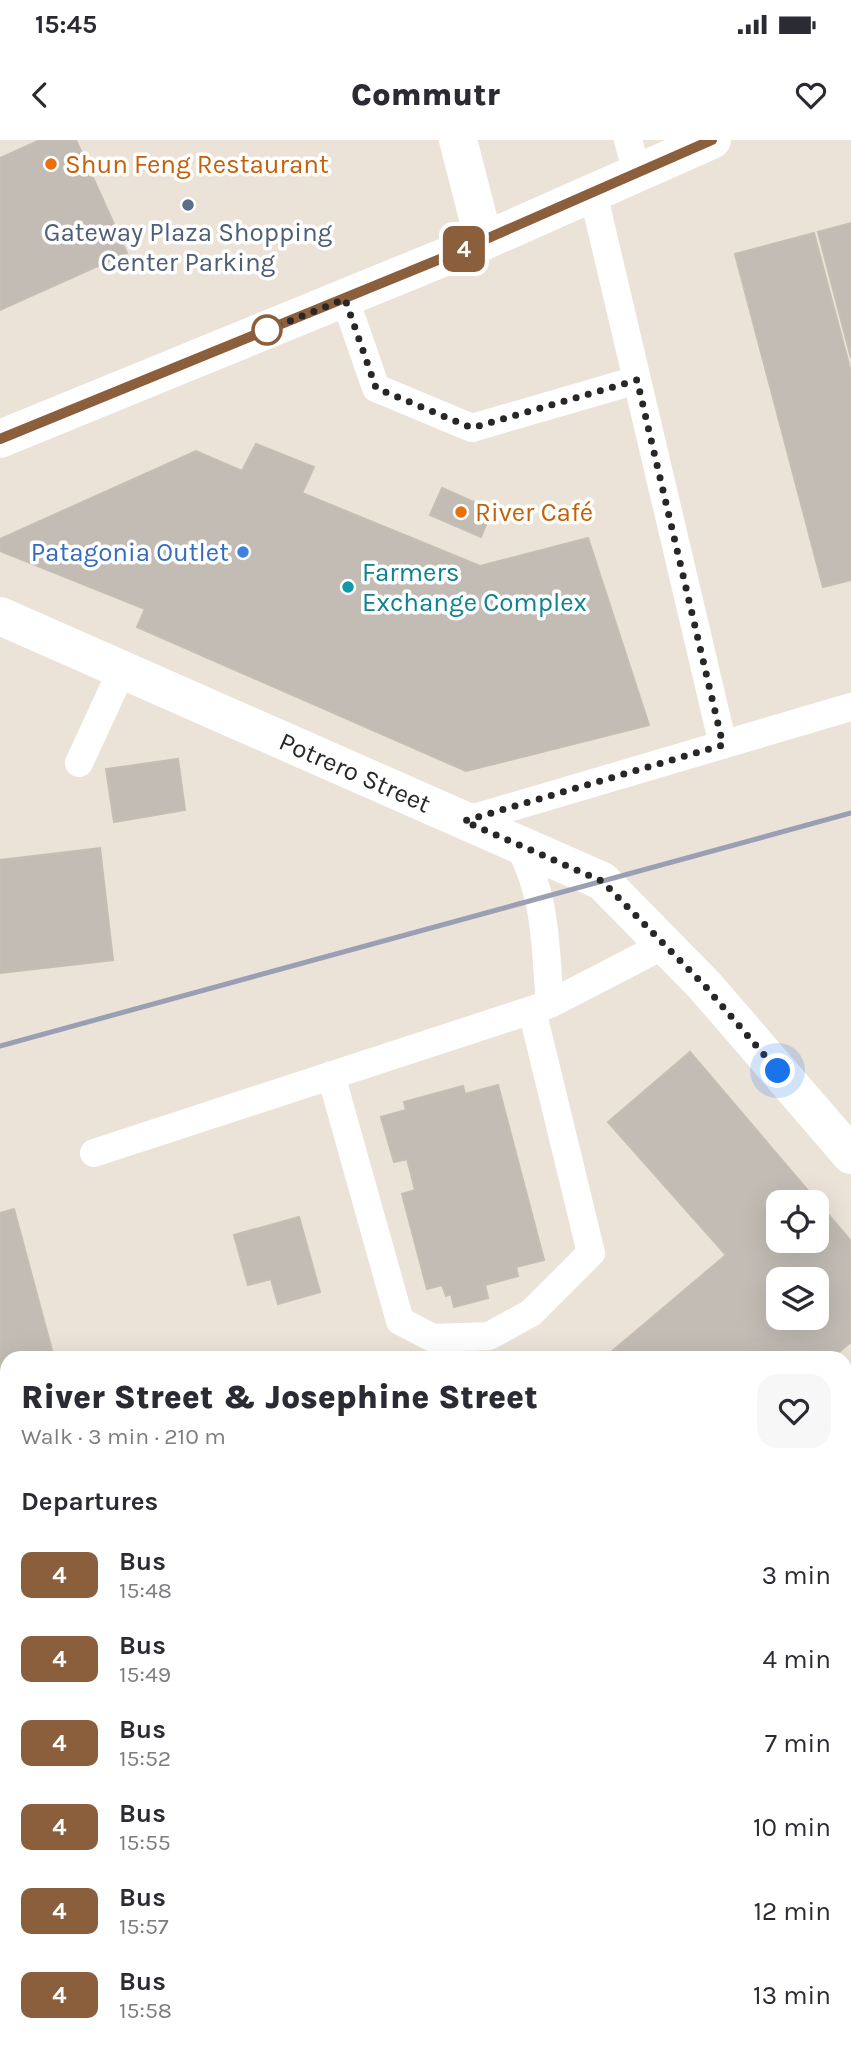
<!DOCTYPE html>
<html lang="en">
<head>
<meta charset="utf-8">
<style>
	body { margin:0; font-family:Karla,sans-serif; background:#f7f7f7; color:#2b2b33; height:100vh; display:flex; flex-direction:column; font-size:26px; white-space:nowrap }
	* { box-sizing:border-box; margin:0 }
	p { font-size:23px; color:#7c7c81 }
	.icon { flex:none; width:38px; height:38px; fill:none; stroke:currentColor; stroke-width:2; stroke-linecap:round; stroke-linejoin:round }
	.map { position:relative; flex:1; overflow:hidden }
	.side { position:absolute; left:0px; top:1211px; width:852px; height:700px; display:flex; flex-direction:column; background:#fff; border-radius:21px 21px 0 0; box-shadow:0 7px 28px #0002 }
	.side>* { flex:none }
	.badge { padding:0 14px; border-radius:10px; font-size:24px; line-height:46px }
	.fabs { position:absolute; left:766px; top:1050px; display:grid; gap:14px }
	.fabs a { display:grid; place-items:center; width:63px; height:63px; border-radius:14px; background:#fff; box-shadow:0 7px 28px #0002; font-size:35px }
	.you { position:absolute; width:35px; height:35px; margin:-18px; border:5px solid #fff; border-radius:50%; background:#1a73e8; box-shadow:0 0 0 10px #1a73e833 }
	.map>.badge { position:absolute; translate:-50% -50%; box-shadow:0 0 0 4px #fff }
	h2 { padding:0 21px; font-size:26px; line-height:63px }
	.round { display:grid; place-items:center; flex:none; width:74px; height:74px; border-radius:21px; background:#f7f7f7 }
	.overview { display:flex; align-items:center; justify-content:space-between; height:119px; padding:0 21px }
	h1 { font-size:33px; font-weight:800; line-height:52px }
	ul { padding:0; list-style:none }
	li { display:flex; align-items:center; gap:21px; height:84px; padding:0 21px }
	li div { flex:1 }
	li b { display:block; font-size:26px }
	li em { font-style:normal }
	li .badge { min-width:77px; font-weight:700; text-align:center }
	.status { display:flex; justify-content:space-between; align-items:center; height:49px; padding:0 35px; background:#fff; direction:ltr }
	.status svg { height:19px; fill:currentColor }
	header { display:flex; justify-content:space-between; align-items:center; height:91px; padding:0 21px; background:#fff; font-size:32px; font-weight:800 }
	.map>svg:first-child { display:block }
</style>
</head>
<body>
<div class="status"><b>15:45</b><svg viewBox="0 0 49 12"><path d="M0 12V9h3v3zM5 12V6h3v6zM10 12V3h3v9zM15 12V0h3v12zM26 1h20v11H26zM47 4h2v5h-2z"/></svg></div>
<header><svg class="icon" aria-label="back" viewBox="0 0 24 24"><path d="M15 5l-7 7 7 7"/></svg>Commutr<svg class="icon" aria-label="heart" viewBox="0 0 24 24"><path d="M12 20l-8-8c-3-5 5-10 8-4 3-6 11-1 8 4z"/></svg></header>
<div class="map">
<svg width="851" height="1911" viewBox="0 0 851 1911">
	<rect width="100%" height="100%" fill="#ebe2d8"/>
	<!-- building -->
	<path fill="#c2bcb5" stroke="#c6beb2" stroke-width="2" fill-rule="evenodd" d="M40,0H76L127,113L0,170V18Z
		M851,83V218L818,92Z
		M814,93L851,232V440L823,447L735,114Z
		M256,304L314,327L302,353L480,426L588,398L649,585L466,631L137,487L145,469L0,411V399L196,311L242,331Z
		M442,348L492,370L481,397L430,375Z
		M178,619L185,670L114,682L106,629Z
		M100,708L113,820L0,833V720Z
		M690,912L851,1101V1202L832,1218H604L726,1115L608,982ZM779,1062H817V1101H779ZM779,1139H817V1178H779Z
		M498,945L544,1120L516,1127L518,1136L485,1145L488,1158L454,1167L451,1154L446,1156L442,1145L427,1149L402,1054L415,1050L407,1019L394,1022L381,977L406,970L404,962L463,946L465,954Z
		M14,1069L54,1218H7V1286L0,1288V1073Z
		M299,1077L320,1152L278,1164L271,1139L248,1145L234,1095Z
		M845,1350L851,1357V1495L845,1488Z
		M4,1482L7,1483V1729L0,1728V1567L4,1530H0V1514Z
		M845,1540L851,1547V1561L845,1566Z
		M847,1783L851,1789V1847L847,1842L845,1843Z"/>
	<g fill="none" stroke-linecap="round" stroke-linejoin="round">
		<!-- service -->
		<path stroke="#fff" stroke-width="28" d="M628,0L637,33
			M593,53L723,605
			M345,159L376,248L472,288L637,240
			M79,623L122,530
			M464,681L851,567
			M519,705C547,759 545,806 550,864
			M331,935L400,1181L433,1198L489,1196L531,1173L591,1113L532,870
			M94,1013L550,864L664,805
			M845,1251L851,1246"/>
		<!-- minor -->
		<g stroke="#fff" stroke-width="38">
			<path d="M458,0L484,101"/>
			<path id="s1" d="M0,476L602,741L705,846L851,1015"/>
		</g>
		<!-- secondary -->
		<path stroke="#fff" stroke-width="38" d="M0,299L484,101L712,0"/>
		<!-- rail -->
		<path stroke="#9b9fb3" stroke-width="5" d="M0,906L851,673"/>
	</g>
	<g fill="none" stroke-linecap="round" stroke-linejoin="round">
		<!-- line casing -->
		<g stroke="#fff" stroke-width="16">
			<path id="line" d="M0,299L445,117L712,0"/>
		</g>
		<!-- line -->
		<use href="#line" stroke="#8b5e3c" stroke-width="10"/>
		<!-- walk -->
		<path stroke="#272727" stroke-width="7" stroke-dasharray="0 12.6" d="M267,190L345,159L376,248L472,288L637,240L723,605L464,681L602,741L705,846L778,931"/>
	</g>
	<!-- markers -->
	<g fill="#e8710a" stroke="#fff" stroke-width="2.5">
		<circle cx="51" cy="24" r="7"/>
		<circle cx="461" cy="372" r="7"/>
	</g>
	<circle fill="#5c6f8a" stroke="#fff" stroke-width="2.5" cx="188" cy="65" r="7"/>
	<circle fill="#fff" stroke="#8b5e3c" stroke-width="3.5" cx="267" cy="190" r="14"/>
	<circle fill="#3f7fe0" stroke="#fff" stroke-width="2.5" cx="243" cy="412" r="7"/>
	<circle fill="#0f9aa8" stroke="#fff" stroke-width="2.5" cx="348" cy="447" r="7"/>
	<g text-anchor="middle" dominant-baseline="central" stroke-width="7" stroke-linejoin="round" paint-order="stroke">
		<!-- food labels -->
		<g font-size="26" fill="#c56008" stroke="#fff" text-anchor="start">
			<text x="65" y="24">Shun Feng Restaurant</text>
			<text x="475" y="372">River Café</text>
		</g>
		<!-- service labels -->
		<g font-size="26" fill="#4e5e75" stroke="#fff">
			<text x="188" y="92">Gateway Plaza Shopping<tspan x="188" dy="30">Center Parking</tspan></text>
		</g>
		<!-- shop labels -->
		<g font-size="26" fill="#366cbe" stroke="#fff" text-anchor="end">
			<text x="229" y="412">Patagonia Outlet</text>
		</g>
		<!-- culture labels -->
		<g font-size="26" fill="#0d838f" stroke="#fff" text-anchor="start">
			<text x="362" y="432">Farmers<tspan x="362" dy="30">Exchange Complex</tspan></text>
		</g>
		<!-- street labels -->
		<g font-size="26" fill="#272727" stroke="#fff">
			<text stroke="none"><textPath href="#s1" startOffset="388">Potrero Street</textPath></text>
		</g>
	</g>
</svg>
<div class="fabs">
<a><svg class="icon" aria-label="locate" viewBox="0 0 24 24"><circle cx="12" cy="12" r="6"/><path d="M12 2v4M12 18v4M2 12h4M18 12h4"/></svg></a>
<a><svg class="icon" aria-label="layers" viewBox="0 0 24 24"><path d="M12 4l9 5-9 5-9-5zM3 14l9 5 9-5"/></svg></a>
</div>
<div class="you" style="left:778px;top:931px"></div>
<b class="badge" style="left:464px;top:109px;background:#8b5e3c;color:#fff">4</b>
<section class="side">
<div class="overview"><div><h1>River Street &amp; Josephine Street</h1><p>Walk · 3 min · 210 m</p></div><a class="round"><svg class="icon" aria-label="heart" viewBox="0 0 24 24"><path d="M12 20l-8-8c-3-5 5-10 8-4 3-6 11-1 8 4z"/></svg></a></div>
<h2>Departures</h2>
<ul>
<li><span class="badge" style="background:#8b5e3c;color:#fff">4</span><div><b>Bus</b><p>15:48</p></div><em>3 min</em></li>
<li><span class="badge" style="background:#8b5e3c;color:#fff">4</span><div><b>Bus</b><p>15:49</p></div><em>4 min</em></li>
<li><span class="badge" style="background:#8b5e3c;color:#fff">4</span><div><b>Bus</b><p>15:52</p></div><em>7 min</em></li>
<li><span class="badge" style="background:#8b5e3c;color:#fff">4</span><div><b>Bus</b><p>15:55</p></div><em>10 min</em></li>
<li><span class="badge" style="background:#8b5e3c;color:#fff">4</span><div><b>Bus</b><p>15:57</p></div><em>12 min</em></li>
<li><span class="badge" style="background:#8b5e3c;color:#fff">4</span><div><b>Bus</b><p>15:58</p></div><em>13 min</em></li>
</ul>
</section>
</div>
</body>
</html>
